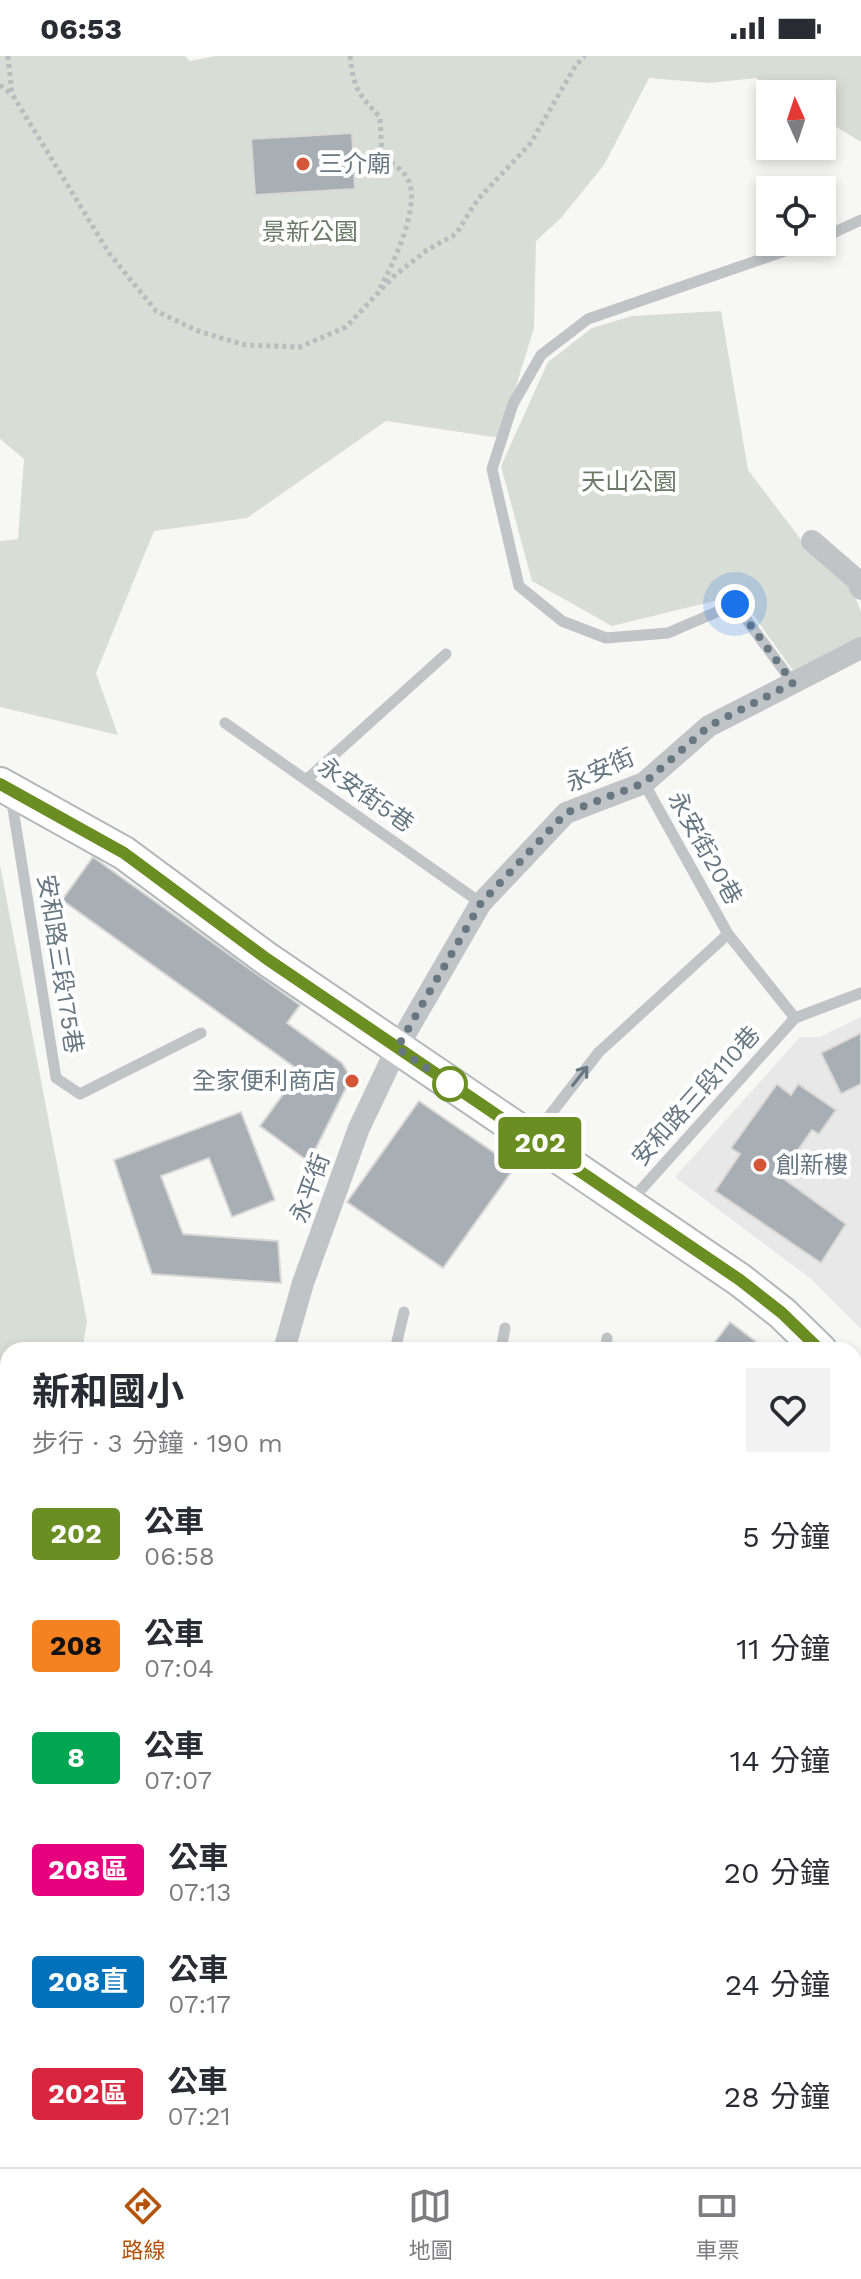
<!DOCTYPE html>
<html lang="zh-TW">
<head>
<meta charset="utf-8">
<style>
	body { margin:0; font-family:"Work Sans","Noto Sans TC",sans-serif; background:#f2f2f3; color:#2b2b33; height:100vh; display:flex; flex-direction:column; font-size:30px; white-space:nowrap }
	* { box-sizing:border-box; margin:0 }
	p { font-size:26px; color:#7c7c81 }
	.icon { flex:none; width:44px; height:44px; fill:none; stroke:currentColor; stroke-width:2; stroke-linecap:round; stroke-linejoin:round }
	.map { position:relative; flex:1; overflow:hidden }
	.drawer { position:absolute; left:0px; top:1286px; width:862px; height:826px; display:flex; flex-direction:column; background:#fff; border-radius:24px 24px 0 0; box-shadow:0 4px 12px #0003 }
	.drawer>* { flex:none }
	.badge { padding:0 16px; border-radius:6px; font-size:28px; line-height:52px }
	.needle { width:52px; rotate:357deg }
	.controls { position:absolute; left:756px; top:24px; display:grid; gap:16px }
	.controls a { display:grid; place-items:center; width:80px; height:80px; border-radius:0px; background:#fff; box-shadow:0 4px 12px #0003; font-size:40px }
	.you { position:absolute; width:40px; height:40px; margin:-20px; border:6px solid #fff; border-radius:50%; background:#1a73e8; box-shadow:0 0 0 12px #1a73e833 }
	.map>.badge { position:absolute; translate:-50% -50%; box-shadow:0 0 0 4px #fff }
	.round { display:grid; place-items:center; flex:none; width:84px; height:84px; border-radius:0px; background:#f2f2f3 }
	.summary { display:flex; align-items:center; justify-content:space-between; height:136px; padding:0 32px }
	h1 { font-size:38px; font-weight:700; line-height:60px }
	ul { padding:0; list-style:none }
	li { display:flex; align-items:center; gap:24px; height:112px; padding:0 32px }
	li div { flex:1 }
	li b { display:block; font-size:30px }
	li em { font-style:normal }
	li .badge { min-width:88px; font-weight:700; text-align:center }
	.status { display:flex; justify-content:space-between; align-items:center; height:56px; padding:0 40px; background:#fff; direction:ltr }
	.status svg { height:22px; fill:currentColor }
	.tab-bar { display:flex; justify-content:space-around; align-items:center; height:112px; border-top:2px solid #e1e1e2; background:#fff; font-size:22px; color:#7c7c81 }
	.tab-bar a { display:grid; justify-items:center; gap:4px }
	.tab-bar .active { color:#b45309 }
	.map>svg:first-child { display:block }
</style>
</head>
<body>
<div class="status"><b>06:53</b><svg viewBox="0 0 49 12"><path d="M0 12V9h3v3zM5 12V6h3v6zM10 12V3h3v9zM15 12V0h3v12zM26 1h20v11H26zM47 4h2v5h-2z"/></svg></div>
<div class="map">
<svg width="861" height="2111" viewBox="0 0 861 2111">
	<rect width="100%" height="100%" fill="#f7f7f4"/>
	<!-- built -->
	<path fill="#e7e8e7" d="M861,961V1273L811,1223L675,1121L800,981H820Z"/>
	<!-- green -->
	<path fill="#d8ddd5" d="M0,0H185L190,5L215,0H861V86L822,62V38H782L756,22L709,27L649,22L604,109L561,162L536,185L534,272L500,382L386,365L247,462L154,475L96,617L118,679L0,651V485L18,483L24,403L0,383Z
		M721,255L748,414L805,489L844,514L861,556V584L794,616L739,539L612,570L532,525L501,410L548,306L592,272L632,260Z
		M0,809L87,1266L82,1294H8V1791L0,1798Z
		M0,1999L8,2003V2104H128L127,2111H0Z"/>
	<!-- building -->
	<path fill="#a8afb4" stroke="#d8d8d6" stroke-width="2" d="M352,77L355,133L255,139L251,83Z
		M93,801L300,949L287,967L342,1007L351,1022L309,1106L260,1070L300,1015L62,844Z
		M861,977V1028L841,1038L821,997Z
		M777,1028L791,1039L798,1028L836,1054L819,1078L812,1074L780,1120L846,1168L821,1207L715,1135L740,1098L731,1092Z
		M419,1045L515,1111L443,1212L347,1146Z
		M241,1056L275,1144L232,1161L209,1102L161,1120L183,1178L278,1185L281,1227L152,1218L114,1104Z
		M730,1266L767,1294H709Z"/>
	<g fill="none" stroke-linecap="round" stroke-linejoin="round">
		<!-- secondary casing -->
		<g stroke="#b3b8bb" stroke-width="36">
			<path id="secondary" d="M0,728L124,797L267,903L740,1224L782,1257L820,1294
				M854,1341L861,1354"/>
		</g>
		<!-- path -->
		<path stroke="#babdbf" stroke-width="5" stroke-dasharray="4 4" stroke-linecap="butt" d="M8,0L12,38L109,197L156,255L198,275L245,289L300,291L346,271L394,220L427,194L456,178L478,143L530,88L576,9L585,0
			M350,0C354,32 357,37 380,61L382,100C389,106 401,112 406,120C424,145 393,208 380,232
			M0,29L11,38"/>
		<!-- service -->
		<path stroke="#c0c4c7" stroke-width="11" d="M822,182L861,164
			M793,627L735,548L668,577L606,582L562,565L519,530L492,413L513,348L541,299L588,263L811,186
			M225,667L481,847
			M306,724L446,598
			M644,727L728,878L795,962
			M11,740L56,1022L80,1038L201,977
			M532,1082L599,996L728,878
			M629,1147L795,962L861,937
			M395,1294L404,1256
			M501,1294L505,1272
			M606,1294L607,1282
			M0,1323L8,1355
			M854,1417L861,1416
			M854,1532L861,1531
			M854,1771L861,1769
			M854,2006L861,2005
			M224,2104L232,2111
			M765,2104L766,2111
			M143,2111L144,2104
			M415,2111L417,2104
			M557,2111L559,2104"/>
		<!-- minor -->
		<path stroke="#c0c4c7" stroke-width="22" d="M812,485L857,524L861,533
			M284,1294L303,1227L359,1072L397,992L481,847L566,757L644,727L709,670L861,592
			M854,1926L861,1925"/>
		<!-- secondary -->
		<use href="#secondary" stroke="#fff" stroke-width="32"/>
	</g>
	<!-- one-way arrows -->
	<defs><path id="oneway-shaft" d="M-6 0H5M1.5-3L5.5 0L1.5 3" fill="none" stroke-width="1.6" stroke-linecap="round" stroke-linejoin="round" transform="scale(2)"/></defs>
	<use stroke="#687882" href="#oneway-shaft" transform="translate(580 1020) rotate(-52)"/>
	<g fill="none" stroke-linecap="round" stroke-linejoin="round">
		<!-- line casing -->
		<g stroke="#fff" stroke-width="18">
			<path id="line" d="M0,728L124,797L267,903L740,1224L782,1257L820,1294"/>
		</g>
		<!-- line -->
		<use href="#line" stroke="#6b8e23" stroke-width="12"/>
		<!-- walk -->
		<path stroke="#687882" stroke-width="8" stroke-dasharray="0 14.4" d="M450,1028L397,992L481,847L566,757L644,727L709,670L793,627L735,548"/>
	</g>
	<!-- markers -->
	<g fill="#d45636" stroke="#fff" stroke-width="3">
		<circle cx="303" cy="108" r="8"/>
		<circle cx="352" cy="1025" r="8"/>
		<circle cx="760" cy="1109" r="8"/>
	</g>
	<circle fill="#fff" stroke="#6b8e23" stroke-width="4" cx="450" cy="1028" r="16"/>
	<g text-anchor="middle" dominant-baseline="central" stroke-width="8" stroke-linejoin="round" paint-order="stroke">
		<!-- poi labels -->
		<g font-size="24" fill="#687882" stroke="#fff" text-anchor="start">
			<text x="319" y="108">三介廟</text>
			<text x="336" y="1025" text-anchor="end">全家便利商店</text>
			<text x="776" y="1109">創新樓</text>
		</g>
		<!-- park labels -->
		<g font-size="24" fill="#6b7a67" stroke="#fff">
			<text x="310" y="176">景新公園</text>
			<text x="629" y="426">天山公園</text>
		</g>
		<!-- street labels -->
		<g font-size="24" fill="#687882" stroke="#fff">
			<text transform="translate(600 714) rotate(-24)">永安街</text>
			<text transform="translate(366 739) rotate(35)">永安街5巷</text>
			<text transform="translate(705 792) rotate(61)">永安街20巷</text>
			<text transform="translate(60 908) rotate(81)">安和路三段175巷</text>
			<text transform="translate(696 1040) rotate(-48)">安和路三段110巷</text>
			<text transform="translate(310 1132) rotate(-70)">永平街</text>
		</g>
	</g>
</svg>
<div class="controls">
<a><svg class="needle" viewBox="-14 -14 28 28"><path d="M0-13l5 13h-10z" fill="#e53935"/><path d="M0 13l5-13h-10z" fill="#7c7c81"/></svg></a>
<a><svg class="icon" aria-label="locate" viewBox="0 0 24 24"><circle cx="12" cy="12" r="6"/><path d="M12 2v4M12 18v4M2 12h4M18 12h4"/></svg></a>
</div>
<div class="you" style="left:735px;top:548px"></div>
<b class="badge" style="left:540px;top:1087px;background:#6b8e23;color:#fff">202</b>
<section class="drawer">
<div class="summary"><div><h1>新和國小</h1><p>步行 · 3 分鐘 · 190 m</p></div><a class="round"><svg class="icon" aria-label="heart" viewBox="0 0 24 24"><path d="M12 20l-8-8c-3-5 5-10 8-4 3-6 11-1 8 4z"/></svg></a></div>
<ul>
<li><span class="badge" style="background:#6b8e23;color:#fff">202</span><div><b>公車</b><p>06:58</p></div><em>5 分鐘</em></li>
<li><span class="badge" style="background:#f58220;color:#111">208</span><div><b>公車</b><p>07:04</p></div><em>11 分鐘</em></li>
<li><span class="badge" style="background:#00a651;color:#fff">8</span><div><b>公車</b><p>07:07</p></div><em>14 分鐘</em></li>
<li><span class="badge" style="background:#e6007e;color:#fff">208區</span><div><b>公車</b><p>07:13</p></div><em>20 分鐘</em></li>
<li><span class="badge" style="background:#0072bc;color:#fff">208直</span><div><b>公車</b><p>07:17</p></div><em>24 分鐘</em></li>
<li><span class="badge" style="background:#d7263d;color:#fff">202區</span><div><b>公車</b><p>07:21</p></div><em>28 分鐘</em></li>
</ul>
</section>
</div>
<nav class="tab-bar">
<a class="active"><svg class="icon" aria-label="directions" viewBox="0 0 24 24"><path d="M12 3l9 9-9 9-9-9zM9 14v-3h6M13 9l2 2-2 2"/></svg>路線</a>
<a><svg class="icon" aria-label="map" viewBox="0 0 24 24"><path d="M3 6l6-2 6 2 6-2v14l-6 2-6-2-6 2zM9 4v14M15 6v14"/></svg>地圖</a>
<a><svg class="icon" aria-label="tickets" viewBox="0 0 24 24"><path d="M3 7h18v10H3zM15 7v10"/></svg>車票</a>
</nav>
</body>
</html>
